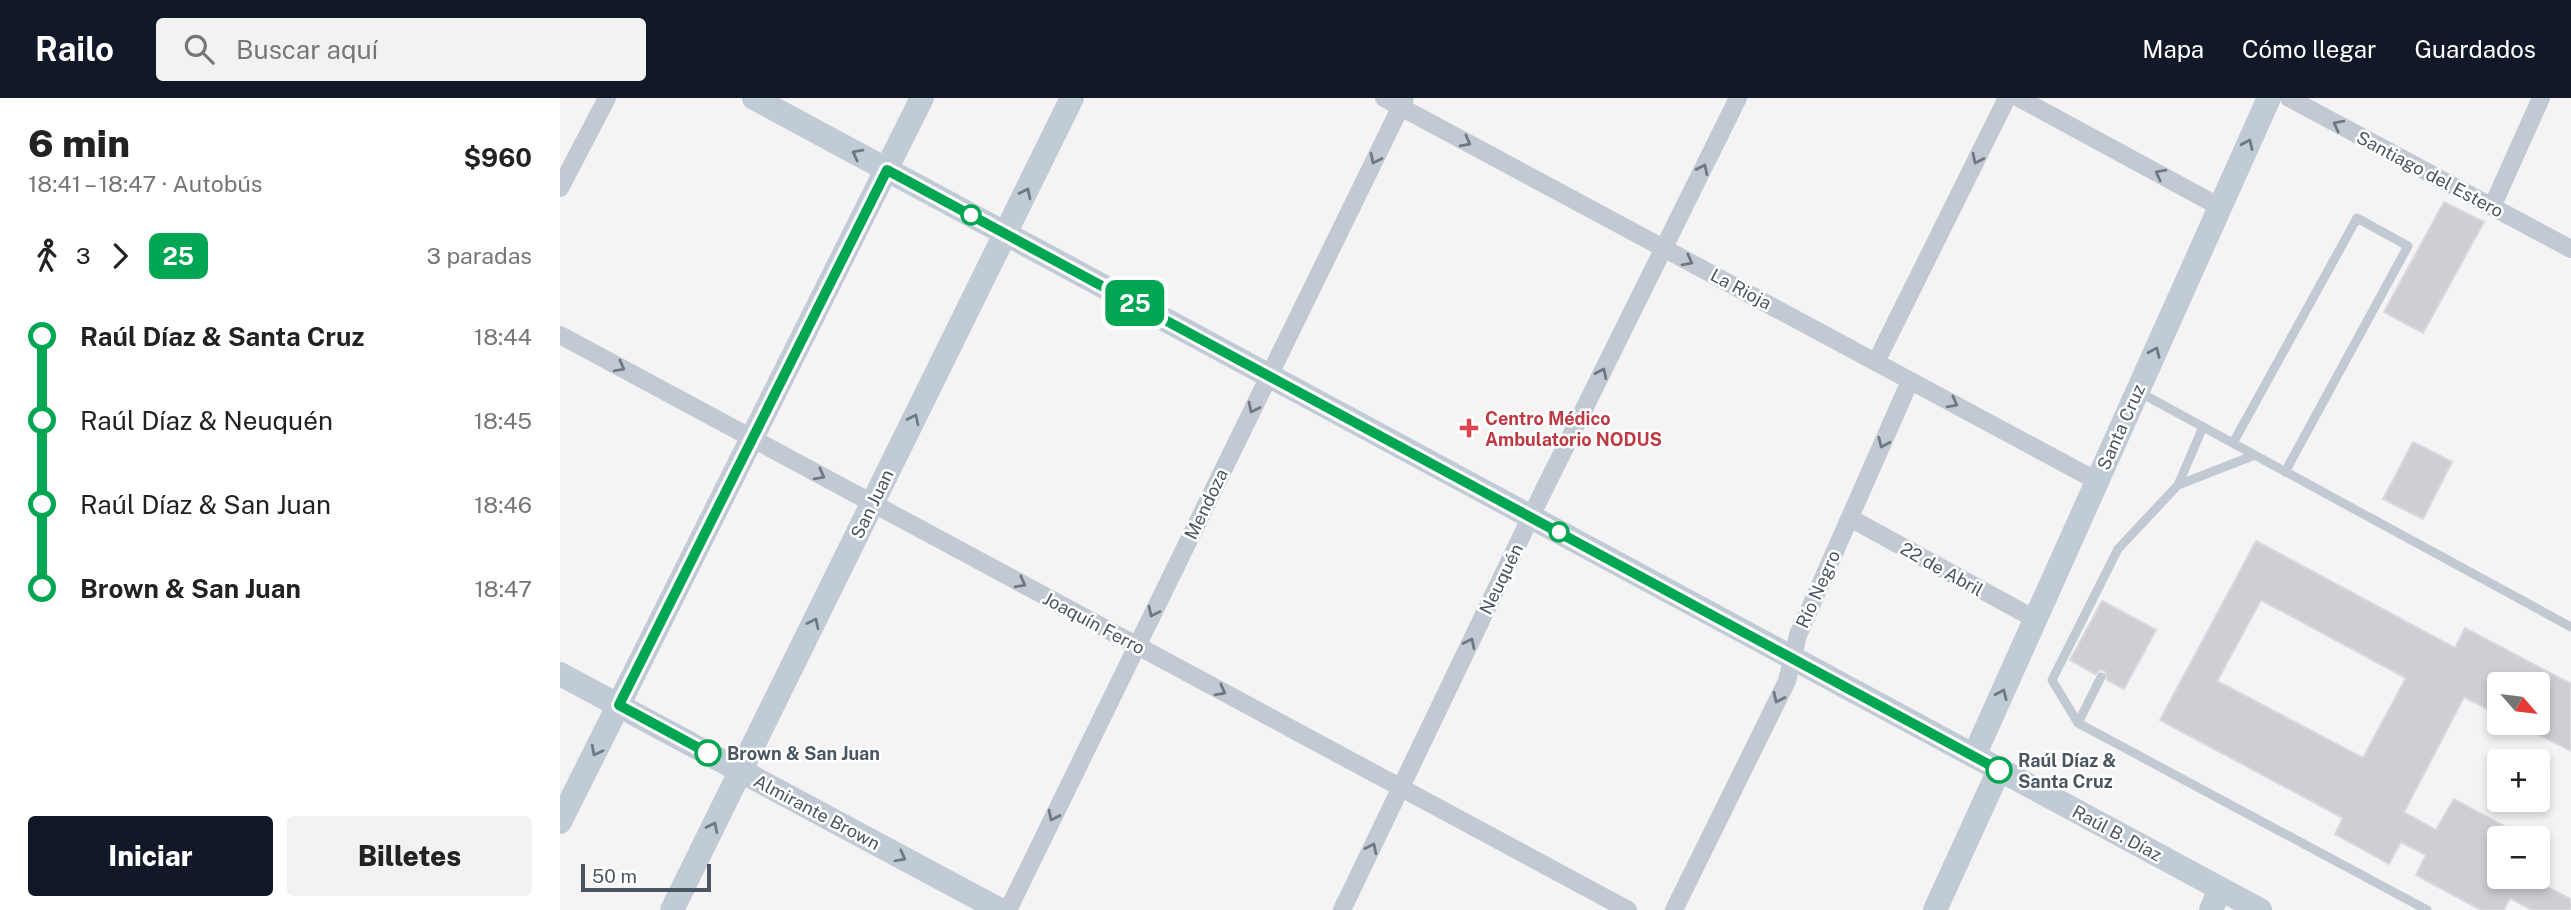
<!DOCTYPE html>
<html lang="es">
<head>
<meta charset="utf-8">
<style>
	body { margin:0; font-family:"Public Sans",sans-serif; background:#f2f2f2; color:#222; height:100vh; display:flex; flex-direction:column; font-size:26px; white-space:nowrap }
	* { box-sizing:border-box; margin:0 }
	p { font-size:23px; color:#767676 }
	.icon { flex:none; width:38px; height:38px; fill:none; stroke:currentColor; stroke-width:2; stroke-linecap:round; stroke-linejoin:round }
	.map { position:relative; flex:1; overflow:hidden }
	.side { display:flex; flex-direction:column; background:#fff; width:560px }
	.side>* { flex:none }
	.badge { padding:0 14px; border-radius:10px; font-size:24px; line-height:46px }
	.needle { width:46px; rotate:118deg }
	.fabs { position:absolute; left:1927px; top:574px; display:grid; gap:14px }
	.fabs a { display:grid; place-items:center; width:63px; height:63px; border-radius:7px; background:#fff; box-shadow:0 4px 10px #0003; font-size:35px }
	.scale { position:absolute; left:21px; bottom:18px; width:130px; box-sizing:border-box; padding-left:7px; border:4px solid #4a5661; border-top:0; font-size:19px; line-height:24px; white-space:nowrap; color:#4a5661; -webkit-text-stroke:5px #fff; paint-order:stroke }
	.map>.badge { position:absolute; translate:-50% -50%; box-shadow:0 0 0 4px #fff }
	.legs { display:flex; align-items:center; gap:10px; height:77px; padding:0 28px; font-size:23px }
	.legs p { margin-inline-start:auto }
	.summary { display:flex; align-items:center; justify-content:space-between; height:119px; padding:0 28px }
	h1 { font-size:38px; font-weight:800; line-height:52px }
	.action { display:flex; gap:14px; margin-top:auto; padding:14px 28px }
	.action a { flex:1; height:80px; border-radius:7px; background:#111827; color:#fff; font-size:28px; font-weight:800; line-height:80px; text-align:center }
	.action a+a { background:#f2f2f2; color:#222 }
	ul { padding:0 28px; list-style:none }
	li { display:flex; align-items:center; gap:24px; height:84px; font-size:26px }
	li i { display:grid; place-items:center; width:10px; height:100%; margin:0 9px; background:currentColor }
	li i::after { content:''; width:18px; height:18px; margin:-9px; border:5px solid; border-radius:50%; background:#fff }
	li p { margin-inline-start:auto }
	li:first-child i { background:linear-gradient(#0000 50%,currentColor 0) }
	li:last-child i { background:linear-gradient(currentColor 50%,#0000 0) }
	header { display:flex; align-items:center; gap:42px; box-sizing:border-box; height:98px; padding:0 35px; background:#111827; color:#fff }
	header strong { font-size:33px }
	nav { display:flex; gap:38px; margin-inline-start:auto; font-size:24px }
	.search { width:490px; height:63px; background:#f2f2f2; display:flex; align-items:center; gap:18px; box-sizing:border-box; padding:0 24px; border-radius:7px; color:#767676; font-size:26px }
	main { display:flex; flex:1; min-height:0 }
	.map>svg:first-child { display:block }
</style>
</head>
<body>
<header>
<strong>Railo</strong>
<div class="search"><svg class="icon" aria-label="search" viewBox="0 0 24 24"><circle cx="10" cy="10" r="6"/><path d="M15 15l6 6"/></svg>Buscar aquí</div>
<nav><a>Mapa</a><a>Cómo llegar</a><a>Guardados</a></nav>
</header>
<main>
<section class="side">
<div class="summary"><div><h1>6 min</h1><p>18:41 – 18:47 · Autobús</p></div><b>$960</b></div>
<div class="legs"><svg class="icon" aria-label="walk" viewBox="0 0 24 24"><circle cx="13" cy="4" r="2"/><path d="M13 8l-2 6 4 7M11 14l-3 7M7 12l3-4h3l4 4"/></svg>3<svg class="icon" aria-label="forward" viewBox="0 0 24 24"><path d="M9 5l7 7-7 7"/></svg><b class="badge" style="background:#00a651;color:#fff">25</b><p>3 paradas</p></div>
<ul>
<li><i style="color:#00a651"></i><b>Raúl Díaz &amp; Santa Cruz</b><p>18:44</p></li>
<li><i style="color:#00a651"></i><span>Raúl Díaz &amp; Neuquén</span><p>18:45</p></li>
<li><i style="color:#00a651"></i><span>Raúl Díaz &amp; San Juan</span><p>18:46</p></li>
<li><i style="color:#00a651"></i><b>Brown &amp; San Juan</b><p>18:47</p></li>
</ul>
<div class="action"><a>Iniciar</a><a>Billetes</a></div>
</section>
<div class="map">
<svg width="2011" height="812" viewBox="0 0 2011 812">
	<rect width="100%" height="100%" fill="#f5f3f3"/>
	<!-- building -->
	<path fill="#cdcfd5" stroke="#d7d9de" stroke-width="2" fill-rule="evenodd" d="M1884,104L1924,124L1863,235L1824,214Z
		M1853,344L1892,364L1863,421L1823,401Z
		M1696,443L1895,550L1905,530L2011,586V653L1955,625H1978V586H1939V617L1904,599L1844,714L1876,732L1894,701L1966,740H1939V779H1968L2011,801V812H1972L1950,800L1944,812H1921L1856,777L1866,757L1841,744L1829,766L1775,736L1783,720L1600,622ZM1701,502L1846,580L1803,660L1657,583Z
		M1542,503L1596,532L1564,591L1547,582L1545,573L1540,572L1535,576L1510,562Z"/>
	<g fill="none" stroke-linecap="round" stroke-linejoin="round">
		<!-- lane -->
		<path stroke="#c1cad2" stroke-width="9" d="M1579,294L2011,529
			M1673,345L1797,120L1848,148L1725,374
			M1695,357L1618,387L1558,451L1492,582L1518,625L1867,812
			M1618,387L1643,329
			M1518,625L1541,579"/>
		<!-- street -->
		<path stroke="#c1cad2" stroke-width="18" d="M824,0L1537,383
			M1459,0L1660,109
			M1729,0L2011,151
			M0,90L47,0
			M1932,109L1981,0
			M0,237L1068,812
			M1316,264L1447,0
			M1290,420L1475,521
			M448,812L845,0
			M782,812L976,408L1178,0
			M1114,812L1227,583L1238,537L1350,283"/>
		<!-- secondary -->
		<path stroke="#c1cbd6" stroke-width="24" d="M194,0L1700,812
			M0,576L440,812
			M1414,658L1709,0
			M0,724L362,0
			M112,812L512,0
			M1375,812L1439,672
			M1651,812L1660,791"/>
	</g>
	<!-- one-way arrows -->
	<defs><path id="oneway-chevron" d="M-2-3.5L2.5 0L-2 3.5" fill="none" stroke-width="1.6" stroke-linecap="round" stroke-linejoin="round" transform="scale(1.75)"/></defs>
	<g stroke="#6e7983">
		<use href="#oneway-chevron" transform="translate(1778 27) rotate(-152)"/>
		<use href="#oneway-chevron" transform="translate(906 44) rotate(28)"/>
		<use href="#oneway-chevron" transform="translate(815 61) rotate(116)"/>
		<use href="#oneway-chevron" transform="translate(1417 61) rotate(116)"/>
		<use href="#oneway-chevron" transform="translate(1143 71) rotate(-64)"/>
		<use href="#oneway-chevron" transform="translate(1600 76) rotate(-152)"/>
		<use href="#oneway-chevron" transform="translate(1128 163) rotate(28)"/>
		<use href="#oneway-chevron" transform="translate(60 269) rotate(28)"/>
		<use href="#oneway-chevron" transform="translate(1042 275) rotate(-64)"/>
		<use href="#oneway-chevron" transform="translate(1393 305) rotate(28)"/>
		<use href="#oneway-chevron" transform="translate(693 310) rotate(116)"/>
		<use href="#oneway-chevron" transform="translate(1323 345) rotate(114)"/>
		<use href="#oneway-chevron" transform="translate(260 377) rotate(28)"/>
		<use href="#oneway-chevron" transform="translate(461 485) rotate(28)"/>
		<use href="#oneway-chevron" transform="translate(593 514) rotate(116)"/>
		<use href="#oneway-chevron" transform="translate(910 545) rotate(-64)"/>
		<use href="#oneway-chevron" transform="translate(661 593) rotate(28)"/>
		<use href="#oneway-chevron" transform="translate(1218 600) rotate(116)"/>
		<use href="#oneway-chevron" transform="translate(493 718) rotate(116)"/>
		<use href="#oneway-chevron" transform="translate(812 750) rotate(-64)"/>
	</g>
	<g stroke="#6e7984">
		<use href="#oneway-chevron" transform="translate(1688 46) rotate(-66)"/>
		<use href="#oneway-chevron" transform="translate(297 56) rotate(-152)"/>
		<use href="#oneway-chevron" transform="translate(466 95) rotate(-64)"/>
		<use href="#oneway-chevron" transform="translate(1595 254) rotate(-66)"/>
		<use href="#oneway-chevron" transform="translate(354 321) rotate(-64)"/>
		<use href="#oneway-chevron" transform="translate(254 525) rotate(-64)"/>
		<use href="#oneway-chevron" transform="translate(1442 596) rotate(-66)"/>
		<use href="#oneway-chevron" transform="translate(36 653) rotate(117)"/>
		<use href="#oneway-chevron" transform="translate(153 729) rotate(-64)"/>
		<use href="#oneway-chevron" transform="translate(341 759) rotate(28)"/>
	</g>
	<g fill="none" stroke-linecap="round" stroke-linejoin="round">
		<!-- line-1 casing -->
		<g stroke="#fff" stroke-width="16">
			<path id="line-1" d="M148,655L59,607L327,72L1439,672"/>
		</g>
		<!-- line-1 -->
		<use href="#line-1" stroke="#00a651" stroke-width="10"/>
	</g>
	<!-- markers -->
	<g fill="#fff" stroke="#00a651" stroke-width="3.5">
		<circle cx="411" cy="117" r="9"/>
		<circle cx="999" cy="434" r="9"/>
		<circle cx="148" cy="655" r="12"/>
		<circle cx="1439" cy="672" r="12"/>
	</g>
	<path fill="#e0444e" stroke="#fff" stroke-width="2.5" d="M905.5 319.5h7v7h7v7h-7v7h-7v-7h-7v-7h7z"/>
	<g text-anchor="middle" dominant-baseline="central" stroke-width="5" stroke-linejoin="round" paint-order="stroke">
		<!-- street labels -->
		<g font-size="18" fill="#4a5661" stroke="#fff">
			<text transform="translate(1870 76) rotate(28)">Santiago del Estero</text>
			<text transform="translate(1181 191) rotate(28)">La Rioja</text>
			<text transform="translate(1561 329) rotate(-66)">Santa Cruz</text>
			<text transform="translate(312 406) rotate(-64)">San Juan</text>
			<text transform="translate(646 406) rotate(-64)">Mendoza</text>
			<text transform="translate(1382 471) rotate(29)">22 de Abril</text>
			<text transform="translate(941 481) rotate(-64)">Neuquén</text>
			<text transform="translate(1258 491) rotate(-66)">Río Negro</text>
			<text transform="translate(534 525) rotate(28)">Joaquín Ferro</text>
			<text transform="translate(257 714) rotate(28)">Almirante Brown</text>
			<text transform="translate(1557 735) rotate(28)">Raúl B. Díaz</text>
		</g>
		<!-- health labels -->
		<g font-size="18" font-weight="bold" fill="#be3a42" stroke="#fff" text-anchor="start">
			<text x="925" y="320">Centro Médico<tspan x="925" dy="21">Ambulatorio NODUS</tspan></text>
		</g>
		<!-- stop labels -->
		<g font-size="18" font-weight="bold" fill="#4a5661" stroke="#fff" text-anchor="start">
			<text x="167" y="655">Brown &amp; San Juan</text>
			<text x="1458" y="662">Raúl Díaz &amp;<tspan x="1458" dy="21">Santa Cruz</tspan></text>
		</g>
	</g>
</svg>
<div class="fabs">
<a><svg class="needle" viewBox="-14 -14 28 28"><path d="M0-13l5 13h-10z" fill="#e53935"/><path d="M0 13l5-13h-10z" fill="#767676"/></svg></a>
<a>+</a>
<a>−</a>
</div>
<div class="scale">50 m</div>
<b class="badge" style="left:575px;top:205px;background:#00a651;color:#fff">25</b>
</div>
</main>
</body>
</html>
